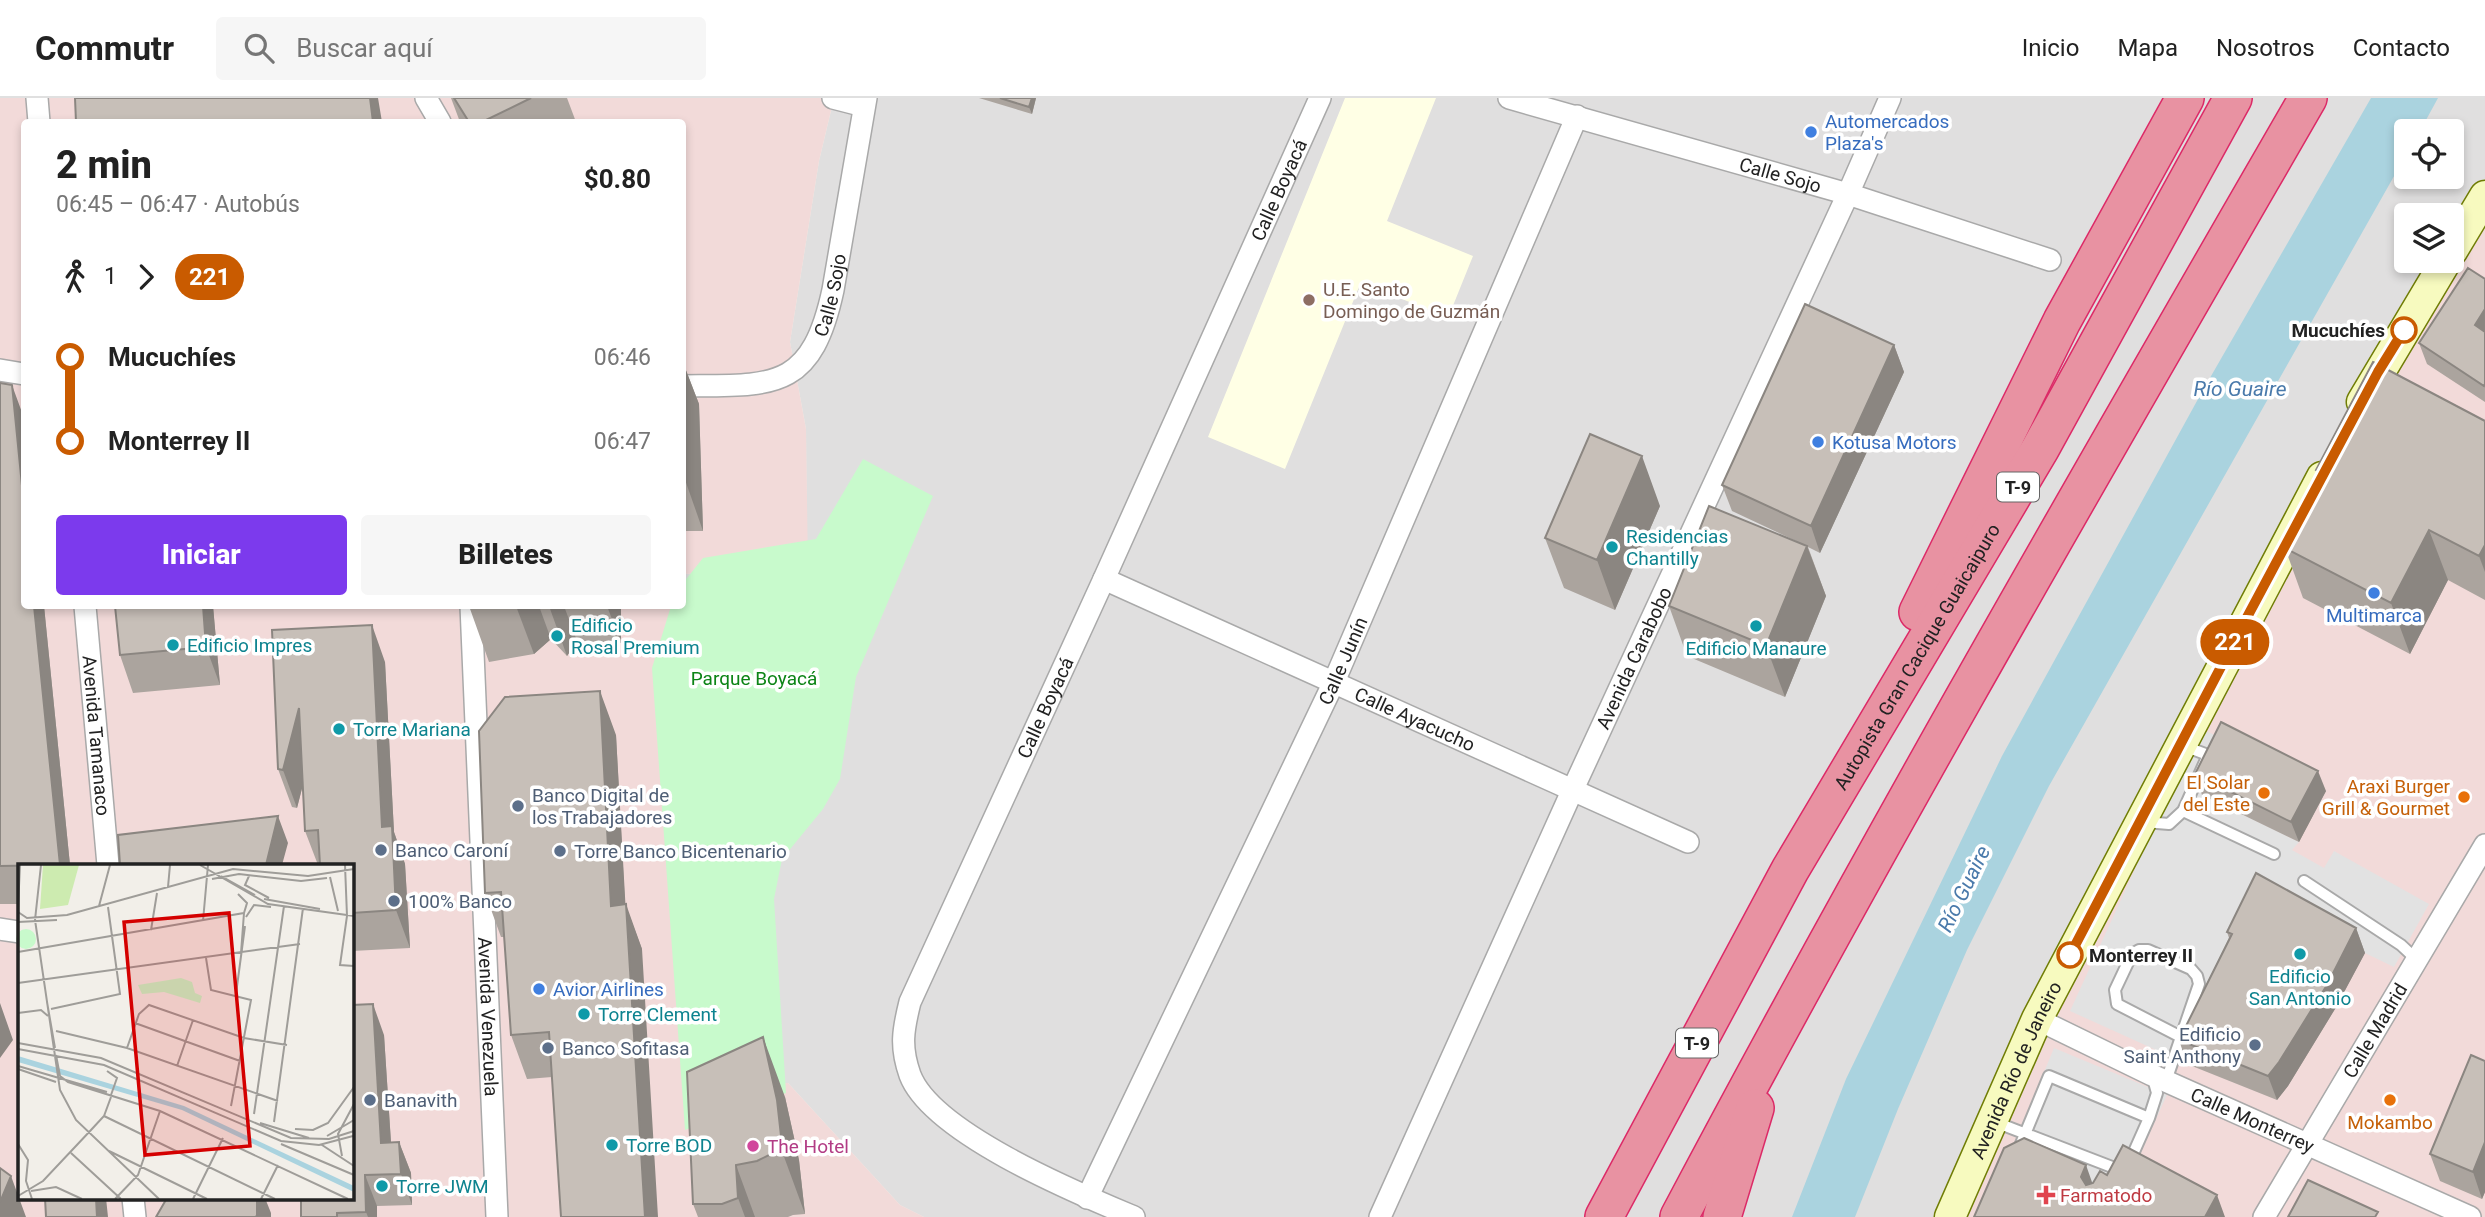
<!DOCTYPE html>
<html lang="es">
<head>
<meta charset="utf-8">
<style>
	body { margin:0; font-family:Roboto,sans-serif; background:#f6f6f6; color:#222; height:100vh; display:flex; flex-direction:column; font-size:26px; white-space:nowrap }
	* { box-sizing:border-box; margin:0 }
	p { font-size:23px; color:#767676 }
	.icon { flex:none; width:38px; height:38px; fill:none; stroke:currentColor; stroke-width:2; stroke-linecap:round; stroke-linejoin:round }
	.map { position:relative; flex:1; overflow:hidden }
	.drawer { position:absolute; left:21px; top:21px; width:665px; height:490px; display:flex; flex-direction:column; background:#fff; border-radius:7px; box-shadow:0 4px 10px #0003 }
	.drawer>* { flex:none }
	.badge { padding:0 14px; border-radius:23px; font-size:24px; line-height:46px }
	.tools { position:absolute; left:2394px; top:21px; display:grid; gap:14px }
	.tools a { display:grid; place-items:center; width:70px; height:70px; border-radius:7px; background:#fff; box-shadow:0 4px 10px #0003; font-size:35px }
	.map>.badge { position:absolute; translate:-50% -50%; box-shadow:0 0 0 4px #fff }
	.legs { display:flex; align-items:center; gap:10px; height:77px; padding:0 35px; font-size:23px }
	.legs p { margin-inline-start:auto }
	.summary { display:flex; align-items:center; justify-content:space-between; height:119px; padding:0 35px }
	h1 { font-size:38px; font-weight:800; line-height:52px }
	.action { display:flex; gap:14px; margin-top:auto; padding:14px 35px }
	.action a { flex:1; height:80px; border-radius:7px; background:#7c3aed; color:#fff; font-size:28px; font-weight:800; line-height:80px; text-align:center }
	.action a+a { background:#f6f6f6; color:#222 }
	ul { padding:0 35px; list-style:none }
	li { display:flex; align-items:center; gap:24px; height:84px; font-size:26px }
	li i { display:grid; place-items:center; width:10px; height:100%; margin:0 9px; background:currentColor }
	li i::after { content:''; width:18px; height:18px; margin:-9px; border:5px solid; border-radius:50%; background:#fff }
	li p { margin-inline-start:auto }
	li:first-child i { background:linear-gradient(#0000 50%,currentColor 0) }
	li:last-child i { background:linear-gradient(currentColor 50%,#0000 0) }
	header { display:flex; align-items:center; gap:42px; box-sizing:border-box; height:98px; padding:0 35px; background:#fff; border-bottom:2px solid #e0e0e0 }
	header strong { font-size:33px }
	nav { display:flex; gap:38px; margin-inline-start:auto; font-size:24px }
	.search { width:490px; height:63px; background:#f6f6f6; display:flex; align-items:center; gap:18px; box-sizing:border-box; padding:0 24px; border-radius:7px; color:#767676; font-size:26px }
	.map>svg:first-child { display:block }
</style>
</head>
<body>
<header>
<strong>Commutr</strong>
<div class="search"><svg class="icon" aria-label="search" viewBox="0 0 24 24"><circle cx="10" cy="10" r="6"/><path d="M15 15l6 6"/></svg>Buscar aquí</div>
<nav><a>Inicio</a><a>Mapa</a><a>Nosotros</a><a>Contacto</a></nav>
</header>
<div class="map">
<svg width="2485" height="1119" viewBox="0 0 2485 1119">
	<rect width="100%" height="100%" fill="#f2efe9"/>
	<!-- residential -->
	<path fill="#e0dfdf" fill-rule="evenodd" d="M834,0H2485V119L1957,1119H924L900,1107L788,985L691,990L683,476L807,472L806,331L790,244L819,63ZM2406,33H2452V79H2406ZM2406,117H2452V163H2406Z"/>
	<!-- commercial -->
	<path fill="#f2dad9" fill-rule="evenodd" d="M0,0H834L819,63L790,244L806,331L808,472L683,476L682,24H24V508H679L691,990L788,985L900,1107L924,1119H0ZM19,767H352V1100H19Z
		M2485,119V1119H1957L2012,993L2341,357Z"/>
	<!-- education -->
	<path fill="#ffffe5" d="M1345,0H1436L1387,123L1473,158L1448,220L1361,184L1285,371L1208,339Z"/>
	<!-- park -->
	<path fill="#c8facc" d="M863,361L933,398L856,579L840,681L823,711L782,761L774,801L786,995L685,1032L652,570L671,508H682L683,485L703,460L816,441Z"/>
	<!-- parking -->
	<path fill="#e2e2e2" d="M2204,632L2229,644L2203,697L2299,744L2292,752L2324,770L2334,753L2429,806L2394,869L2365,855L2236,858L2187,966L2070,913L2152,734Z
		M2054,950L2167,997L2115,1110L1984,1119Z"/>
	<!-- water -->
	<path fill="#aad3df" d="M2371,0H2438L2420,33H2406V57L2049,688L1967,852L1898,1011L1855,1119H1792L1846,981L2002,658L2203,292Z"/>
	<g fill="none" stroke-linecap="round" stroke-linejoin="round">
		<!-- lane casing -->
		<g stroke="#a9a9a9" stroke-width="14">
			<path id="lane" d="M2183,713L2274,756
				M2145,724L2169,726L2183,713L2208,657L2184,648
				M2304,783L2401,847L2416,861
				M2166,983L2199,886L2197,878L2191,871L2148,852H2139L2132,856L2115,892L2117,906L2181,939
				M1995,1024L2125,1074L2149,1020L2157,995L2152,977
				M2018,1053L2049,978L2149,1020"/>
		</g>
		<!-- street casing -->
		<g stroke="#a9a9a9" stroke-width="24">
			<g id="street">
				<path d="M37,0L39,24"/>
				<path d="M426,0L440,24"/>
				<path d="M833,0L864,8"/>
				<path id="s1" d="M1509,0L1848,96L2050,162"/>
				<path d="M0,272L24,276"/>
				<path id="s2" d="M682,288C773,287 811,294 833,192L866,0"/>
				<path id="s3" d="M1104,481L1688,744"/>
				<path id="s4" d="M85,508L108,767"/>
				<path id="s5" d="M471,508L497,1119"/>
				<path d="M0,831L19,834"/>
				<path id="s6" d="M2037,921L2152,977L2470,1119"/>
				<path d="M133,1100L135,1119"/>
				<path id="s7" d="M1087,1100L1333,586L1577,18"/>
				<path id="s8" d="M1134,1119C1077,1095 932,1035 910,977C900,949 903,932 910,904L1104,481L1320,0"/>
				<path id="s9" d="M1380,1119L1573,691L1848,96L1890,0"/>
				<path id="s10" d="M2264,1119L2485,747"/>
			</g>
		</g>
		<!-- secondary casing -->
		<g stroke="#707d05" stroke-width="33">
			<g id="secondary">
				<path d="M2452,153L2485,98"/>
				<path d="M2362,304L2446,163"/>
				<path id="s11" d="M1950,1119L2037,921L2322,379"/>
			</g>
		</g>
		<!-- highway casing -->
		<g stroke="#dc2a67" stroke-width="40">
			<g id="highway">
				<path d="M1918,514L2062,223L2185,0"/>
				<path id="s12" d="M1604,1119L1790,772L2040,351L2233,0"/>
				<path d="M1679,1119C1879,741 2094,371 2308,0"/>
				<path d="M1722,1119L1755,1010"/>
			</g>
		</g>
		<!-- lane -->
		<use href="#lane" stroke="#fff" stroke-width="10"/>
		<!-- street -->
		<use href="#street" stroke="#fff" stroke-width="21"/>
		<!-- secondary -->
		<use href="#secondary" stroke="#f7fabf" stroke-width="30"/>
		<!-- highway -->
		<use href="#highway" stroke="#e892a2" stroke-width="37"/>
	</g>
	<!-- wall -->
	<path fill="#aba49e" d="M451,0H567L576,24H460Z
		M979,0H1036L1032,16Z
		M2485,181V304L2427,266L2419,245Z
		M1894,247L1904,274L1820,455L1808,449L1826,498L1785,599L1687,558L1669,508L1796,443L1732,413L1722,387Z
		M682,262L699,306L703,433H682Z
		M0,285L44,508L70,767H19V806H0Z
		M2485,323V502L2448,482L2410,556L2303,500L2285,450L2320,382L2316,372Z
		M1660,408L1615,512L1564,490L1545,440Z
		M213,508L220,587L133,595L120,557Z
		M469,508H621V545L577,543L567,558L551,541L534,556L489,564Z
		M385,564L394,734L405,766L410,850L352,853V767H318L305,733L303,686L297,710L292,709L278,671Z
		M616,637L625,806L642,851L552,979L527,981L511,937L504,839H501L485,795Z
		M2195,676L2326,693L2299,744L2202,697Z
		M2356,830L2365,855L2335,911L2288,988L2277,1002L2187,966L2179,942L2229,840L2227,834Z
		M384,937L391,1044H399L411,1075L412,1107L377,1108V1119H301Z
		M2485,963V1094L2482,1101L2440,1083L2430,1056Z
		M785,999L799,1062L805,1116L793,1117L788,1119H698L693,1106Z"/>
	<!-- shaded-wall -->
	<path fill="#8b8681" d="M370,0H378L382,24H373Z
		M1032,0H1036L1032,16L1029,9Z
		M2485,211V243L2475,227Z
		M1894,247L1904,274L1820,455L1811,428Z
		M682,262L699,306L703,433L683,376Z
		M12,287L24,320V408Z
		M1642,358L1660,408L1615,512L1597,462Z
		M2429,432L2448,482L2410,556L2391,505Z
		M2485,447V474L2479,458Z
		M1807,448L1826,498L1785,599L1766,548Z
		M34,508H44L70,767H60Z
		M203,508H213L220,587L206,549Z
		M516,508H539L551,541L534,556Z
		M549,508H564L577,543L567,558Z
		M607,508H621V545Z
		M372,527L385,564L394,734L405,766L410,850L396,812L382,729Z
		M600,593L616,637L628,852L611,808Z
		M299,610L313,648L297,710L283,672Z
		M2318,673L2326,693L2299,744L2291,724Z
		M278,718L288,745L282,767H266Z
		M626,806L642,851L658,1119H645Z
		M2356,830L2365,855L2335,911L2288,988L2277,1002L2268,978Z
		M0,905L13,942L0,960Z
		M373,906L384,937L393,1076L381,1045Z
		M763,939L785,999L799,1062L805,1116L783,1056Z
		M399,1044L411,1075L412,1107L401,1076Z
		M2485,1044V1094L2482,1101L2473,1074Z
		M736,1067L755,1119H745L738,1100Z
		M2086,1067L2100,1107L2081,1079Z
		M365,1077L377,1108V1119H368L366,1114Z
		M11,1078L26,1119H0V1104Z
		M2217,1097L2225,1119H2205Z
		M96,1100H106L108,1119H97Z
		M257,1100H265L271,1115V1119H256Z"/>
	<!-- building -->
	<path fill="#c7bfb8" stroke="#8b8681" stroke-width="2" d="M75,0H370L373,24H76Z
		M454,0H531L482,24H469Z
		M1000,0H1032L1029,9Z
		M2468,170L2485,181V211L2475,227L2485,234V286L2484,288L2419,245Z
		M1805,206L1894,247L1811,428L1722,387Z
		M2373,264L2485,323V447L2479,458L2429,432L2391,505L2285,450L2324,376L2316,372Z
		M0,285L12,287L24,408V508H34L60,767L0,768Z
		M1590,336L1642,358L1597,462L1545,440Z
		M1709,408L1807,448L1766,548L1669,508Z
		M115,508H203L206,549L120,557Z
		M372,527L382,729L392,728L396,812L352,815V767H320L318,732L305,733L299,610L283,672L278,671L272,532Z
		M600,593L611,808L626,806L645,1119H561L549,934L511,937L501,794L485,795L479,633L505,599Z
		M2221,624L2318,673L2291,724L2195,676Z
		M278,718L266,767H120L118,737Z
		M2256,775L2356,830L2327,887L2279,964L2268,978L2179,942L2232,836L2227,834Z
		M373,906L381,1045L399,1044L401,1076L365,1077L366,1114L337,1115V1119H301V1100H352V907Z
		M763,939L777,1002L783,1056H771L757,1063L736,1067L738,1100L722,1106H693L687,974Z
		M2471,957L2485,963V1044L2473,1074L2430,1056Z
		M2024,1040L2086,1067L2081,1079L2086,1087L2093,1085L2100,1073L2107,1077L2123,1047L2217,1097L2205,1119H1974L2004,1050Z
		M0,1070L11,1078L0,1104Z
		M2308,1082L2378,1114L2375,1119H2288Z
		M45,1100H96L97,1119H46Z
		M167,1100H257V1117L256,1119H156Z"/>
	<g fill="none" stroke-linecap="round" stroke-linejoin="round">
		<!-- line-1 casing -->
		<g stroke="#fff" stroke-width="16">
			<path id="line-1" d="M2070,857L2245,523L2378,274L2404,232"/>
		</g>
		<!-- line-1 -->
		<use href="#line-1" stroke="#c95b00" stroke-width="10"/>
	</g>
	<!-- markers -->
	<g fill="#3f7fe0" stroke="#fff" stroke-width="2.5">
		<circle cx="1811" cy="34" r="7"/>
		<circle cx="1818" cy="344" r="7"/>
		<circle cx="2374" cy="495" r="7"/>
		<circle cx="539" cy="891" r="7"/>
	</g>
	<circle fill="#8d6e63" stroke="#fff" stroke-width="2.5" cx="1309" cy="202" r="7"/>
	<g fill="#fff" stroke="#c95b00" stroke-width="3.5">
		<circle cx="2404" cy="232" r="12"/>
		<circle cx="2070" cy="857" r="12"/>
	</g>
	<g fill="#0f9aa8" stroke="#fff" stroke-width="2.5">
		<circle cx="1612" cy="449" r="7"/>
		<circle cx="1756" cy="528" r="7"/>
		<circle cx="557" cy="538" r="7"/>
		<circle cx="173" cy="547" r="7"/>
		<circle cx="339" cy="631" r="7"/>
		<circle cx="2300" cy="856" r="7"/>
		<circle cx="584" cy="916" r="7"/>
		<circle cx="612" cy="1047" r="7"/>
		<circle cx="382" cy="1088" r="7"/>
	</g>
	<g fill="#e8710a" stroke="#fff" stroke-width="2.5">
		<circle cx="2264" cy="695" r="7"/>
		<circle cx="2464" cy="699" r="7"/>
		<circle cx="2390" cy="1002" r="7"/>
	</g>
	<g fill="#5c6f8a" stroke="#fff" stroke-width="2.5">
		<circle cx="518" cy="708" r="7"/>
		<circle cx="381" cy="752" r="7"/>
		<circle cx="560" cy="753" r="7"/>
		<circle cx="394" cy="803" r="7"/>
		<circle cx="2255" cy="947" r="7"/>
		<circle cx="548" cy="950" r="7"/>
		<circle cx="370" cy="1002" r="7"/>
	</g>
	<circle fill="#d1479c" stroke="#fff" stroke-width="2.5" cx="753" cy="1048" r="7"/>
	<path fill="#e0444e" stroke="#fff" stroke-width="2.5" d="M2042.5 1086.5h7v7h7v7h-7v7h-7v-7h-7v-7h7z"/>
	<g text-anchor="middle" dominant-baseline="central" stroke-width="7" stroke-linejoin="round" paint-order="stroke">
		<!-- shield labels -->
		<g fill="#fff" stroke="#646464" stroke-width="2">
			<rect x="1997" y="374.5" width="42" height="29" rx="5"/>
			<rect x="1676" y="930.5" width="42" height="29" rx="5"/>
		</g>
		<g font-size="18" font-weight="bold" fill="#222">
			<text x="2018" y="389">T-9</text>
			<text x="1697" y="945">T-9</text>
		</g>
		<!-- shop labels -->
		<g font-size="19" fill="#366cbe" stroke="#fff" text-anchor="start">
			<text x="1825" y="23">Automercados<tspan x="1825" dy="22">Plaza's</tspan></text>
			<text x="1832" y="344">Kotusa Motors</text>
			<text x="2374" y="517" text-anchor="middle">Multimarca</text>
			<text x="553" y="891">Avior Airlines</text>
		</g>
		<!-- street labels -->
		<g font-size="19" fill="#222" stroke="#fff">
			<text stroke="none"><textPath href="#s1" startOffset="282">Calle Sojo</textPath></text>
			<text stroke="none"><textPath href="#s8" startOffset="1236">Calle Boyacá</textPath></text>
			<text stroke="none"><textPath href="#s2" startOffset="200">Calle Sojo</textPath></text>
			<text stroke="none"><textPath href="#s9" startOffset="614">Avenida Carabobo</textPath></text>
			<text stroke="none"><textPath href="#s12" startOffset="642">Autopista Gran Cacique Guaicaipuro</textPath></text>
			<text stroke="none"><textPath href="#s7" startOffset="595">Calle Junín</textPath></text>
			<text stroke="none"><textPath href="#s8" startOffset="668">Calle Boyacá</textPath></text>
			<text stroke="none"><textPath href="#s3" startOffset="341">Calle Ayacucho</textPath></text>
			<text stroke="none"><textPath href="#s4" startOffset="130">Avenida Tamanaco</textPath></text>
			<text stroke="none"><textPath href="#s5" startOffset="411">Avenida Venezuela</textPath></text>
			<text stroke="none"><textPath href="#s10" startOffset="217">Calle Madrid</textPath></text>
			<text stroke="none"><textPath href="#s11" startOffset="161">Avenida Río de Janeiro</textPath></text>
			<text stroke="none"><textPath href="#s6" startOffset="238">Calle Monterrey</textPath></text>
		</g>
		<!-- education labels -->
		<g font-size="19" fill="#785e54" stroke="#fff" text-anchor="start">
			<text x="1323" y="191">U.E. Santo<tspan x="1323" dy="22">Domingo de Guzmán</tspan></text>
		</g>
		<!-- stop labels -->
		<g font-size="19" font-weight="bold" fill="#222" stroke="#fff" text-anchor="end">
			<text x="2385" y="232">Mucuchíes</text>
			<text x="2089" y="857" text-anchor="start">Monterrey II</text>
		</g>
		<!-- culture labels -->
		<g font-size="19" fill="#0d838f" stroke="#fff" text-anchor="start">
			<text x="1626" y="438">Residencias<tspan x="1626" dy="22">Chantilly</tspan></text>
			<text x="571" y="527">Edificio<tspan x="571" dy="22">Rosal Premium</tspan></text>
			<text x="187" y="547">Edificio Impres</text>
			<text x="1756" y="550" text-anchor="middle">Edificio Manaure</text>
			<text x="353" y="631">Torre Mariana</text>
			<text x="2300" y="878" text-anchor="middle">Edificio<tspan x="2300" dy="22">San Antonio</tspan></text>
			<text x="598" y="916">Torre Clement</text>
			<text x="626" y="1047">Torre BOD</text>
			<text x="396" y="1088">Torre JWM</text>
		</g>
		<!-- park labels -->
		<g font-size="19" fill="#0c8416" stroke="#fff">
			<text x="754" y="580">Parque Boyacá</text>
		</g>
		<!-- food labels -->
		<g font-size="19" fill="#c56008" stroke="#fff" text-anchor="end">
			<text x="2250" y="684">El Solar<tspan x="2250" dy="22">del Este</tspan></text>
			<text x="2450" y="688">Araxi Burger<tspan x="2450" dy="22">Grill &amp; Gourmet</tspan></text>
			<text x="2390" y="1024" text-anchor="middle">Mokambo</text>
		</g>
		<!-- service labels -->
		<g font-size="19" fill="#4e5e75" stroke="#fff" text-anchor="start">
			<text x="532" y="697">Banco Digital de<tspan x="532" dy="22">los Trabajadores</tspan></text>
			<text x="395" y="752">Banco Caroní</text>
			<text x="574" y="753">Torre Banco Bicentenario</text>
			<text x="408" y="803">100% Banco</text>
			<text x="2241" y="936" text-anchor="end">Edificio<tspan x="2241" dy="22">Saint Anthony</tspan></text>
			<text x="562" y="950">Banco Sofitasa</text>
			<text x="384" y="1002">Banavith</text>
		</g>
		<!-- hotel labels -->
		<g font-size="19" fill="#b23c85" stroke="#fff" text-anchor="start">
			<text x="767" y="1048">The Hotel</text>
		</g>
		<!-- health labels -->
		<g font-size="19" fill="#be3a42" stroke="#fff" text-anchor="start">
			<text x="2060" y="1097">Farmatodo</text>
		</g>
		<!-- water labels -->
		<g font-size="21" font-style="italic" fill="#4a7aab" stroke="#fff">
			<text x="2240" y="291">Río Guaire</text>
			<text transform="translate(1964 791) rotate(-64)">Río Guaire</text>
		</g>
	</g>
	<!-- overview -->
	<g transform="translate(18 766)">
		<rect width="336" height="336" fill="#f2efe9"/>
		<path d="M25,1H61L50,41L22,45Z" fill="#cdebb0"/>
		<path d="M-2 75a10 10 0 1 1 20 0a10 10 0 1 1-20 0ZM163,114L174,118L177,129L184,132L182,139L146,128L124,130L120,121Z" fill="#c8facc"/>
		<path d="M0,192L166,242L336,322V328L164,246L0,198Z" fill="#aad3df"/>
		<path fill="none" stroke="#9f9d99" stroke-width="2" d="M23,1L17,56L42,226L58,256L141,335M182,1L250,40L336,52M327,1L329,52L322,101L336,102M203,12L237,31M231,12L227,21L251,34M312,13L320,47M194,15L221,10L283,17L309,14M150,23L152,1M220,30L229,39L226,49M246,35L302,45M81,42L92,1M0,44L2,1M0,48L9,54L49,51L215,5L290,12L336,5M228,53L236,41L253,43M185,57L190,1M0,58L39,56M133,66L139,29M0,88L226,49L223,89M188,94L193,126L233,136L213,242M0,119L282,80M218,130L227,62M29,138L37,184M33,145L102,130L90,43M0,149L23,146L30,152M117,159L222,197M38,167L109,184L260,237M0,179L83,194L273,274L311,275L336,267M109,184L121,150L131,141L226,174L269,181M0,185L86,201L263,277L301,281L335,272M38,191L42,212L50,218L142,247L330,335M0,202L89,228M159,202L175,156M0,205L38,218M89,207L99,214L93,231M236,250L266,42M86,252L257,335M256,258L285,44M242,259L291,274M277,265L295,266L310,259L336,223M309,272L336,256M0,280L10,296L8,317L14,335M263,280L336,311M304,281L336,302M91,287L189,335M53,289L103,335M324,292L320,270L336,240M13,327L38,323L64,335M0,332L25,317L73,266L86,252L93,233M97,335L120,311L142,247M175,335L205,274M243,335L260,301"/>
		<path fill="#d40000" fill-opacity="0.15" stroke="#d40000" stroke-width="3.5" d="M211,49L232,282L127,291L106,58Z"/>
		<rect width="336" height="336" fill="none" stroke="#222" stroke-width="3.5"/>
	</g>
</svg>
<div class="tools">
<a><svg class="icon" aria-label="locate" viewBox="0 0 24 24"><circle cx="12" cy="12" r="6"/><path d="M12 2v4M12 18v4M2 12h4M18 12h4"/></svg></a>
<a><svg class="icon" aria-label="layers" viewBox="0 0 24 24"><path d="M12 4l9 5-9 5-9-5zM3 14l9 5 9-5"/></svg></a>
</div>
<b class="badge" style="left:2235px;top:544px;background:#c95b00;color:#fff">221</b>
<section class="drawer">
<div class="summary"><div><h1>2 min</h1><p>06:45 – 06:47 · Autobús</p></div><b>$0.80</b></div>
<div class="legs"><svg class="icon" aria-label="walk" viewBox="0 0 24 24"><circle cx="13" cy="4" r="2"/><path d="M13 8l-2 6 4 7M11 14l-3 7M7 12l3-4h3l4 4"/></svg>1<svg class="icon" aria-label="forward" viewBox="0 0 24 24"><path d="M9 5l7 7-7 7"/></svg><b class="badge" style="background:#c95b00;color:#fff">221</b></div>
<ul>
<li><i style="color:#c95b00"></i><b>Mucuchíes</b><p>06:46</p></li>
<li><i style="color:#c95b00"></i><b>Monterrey II</b><p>06:47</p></li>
</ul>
<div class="action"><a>Iniciar</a><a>Billetes</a></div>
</section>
</div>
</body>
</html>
